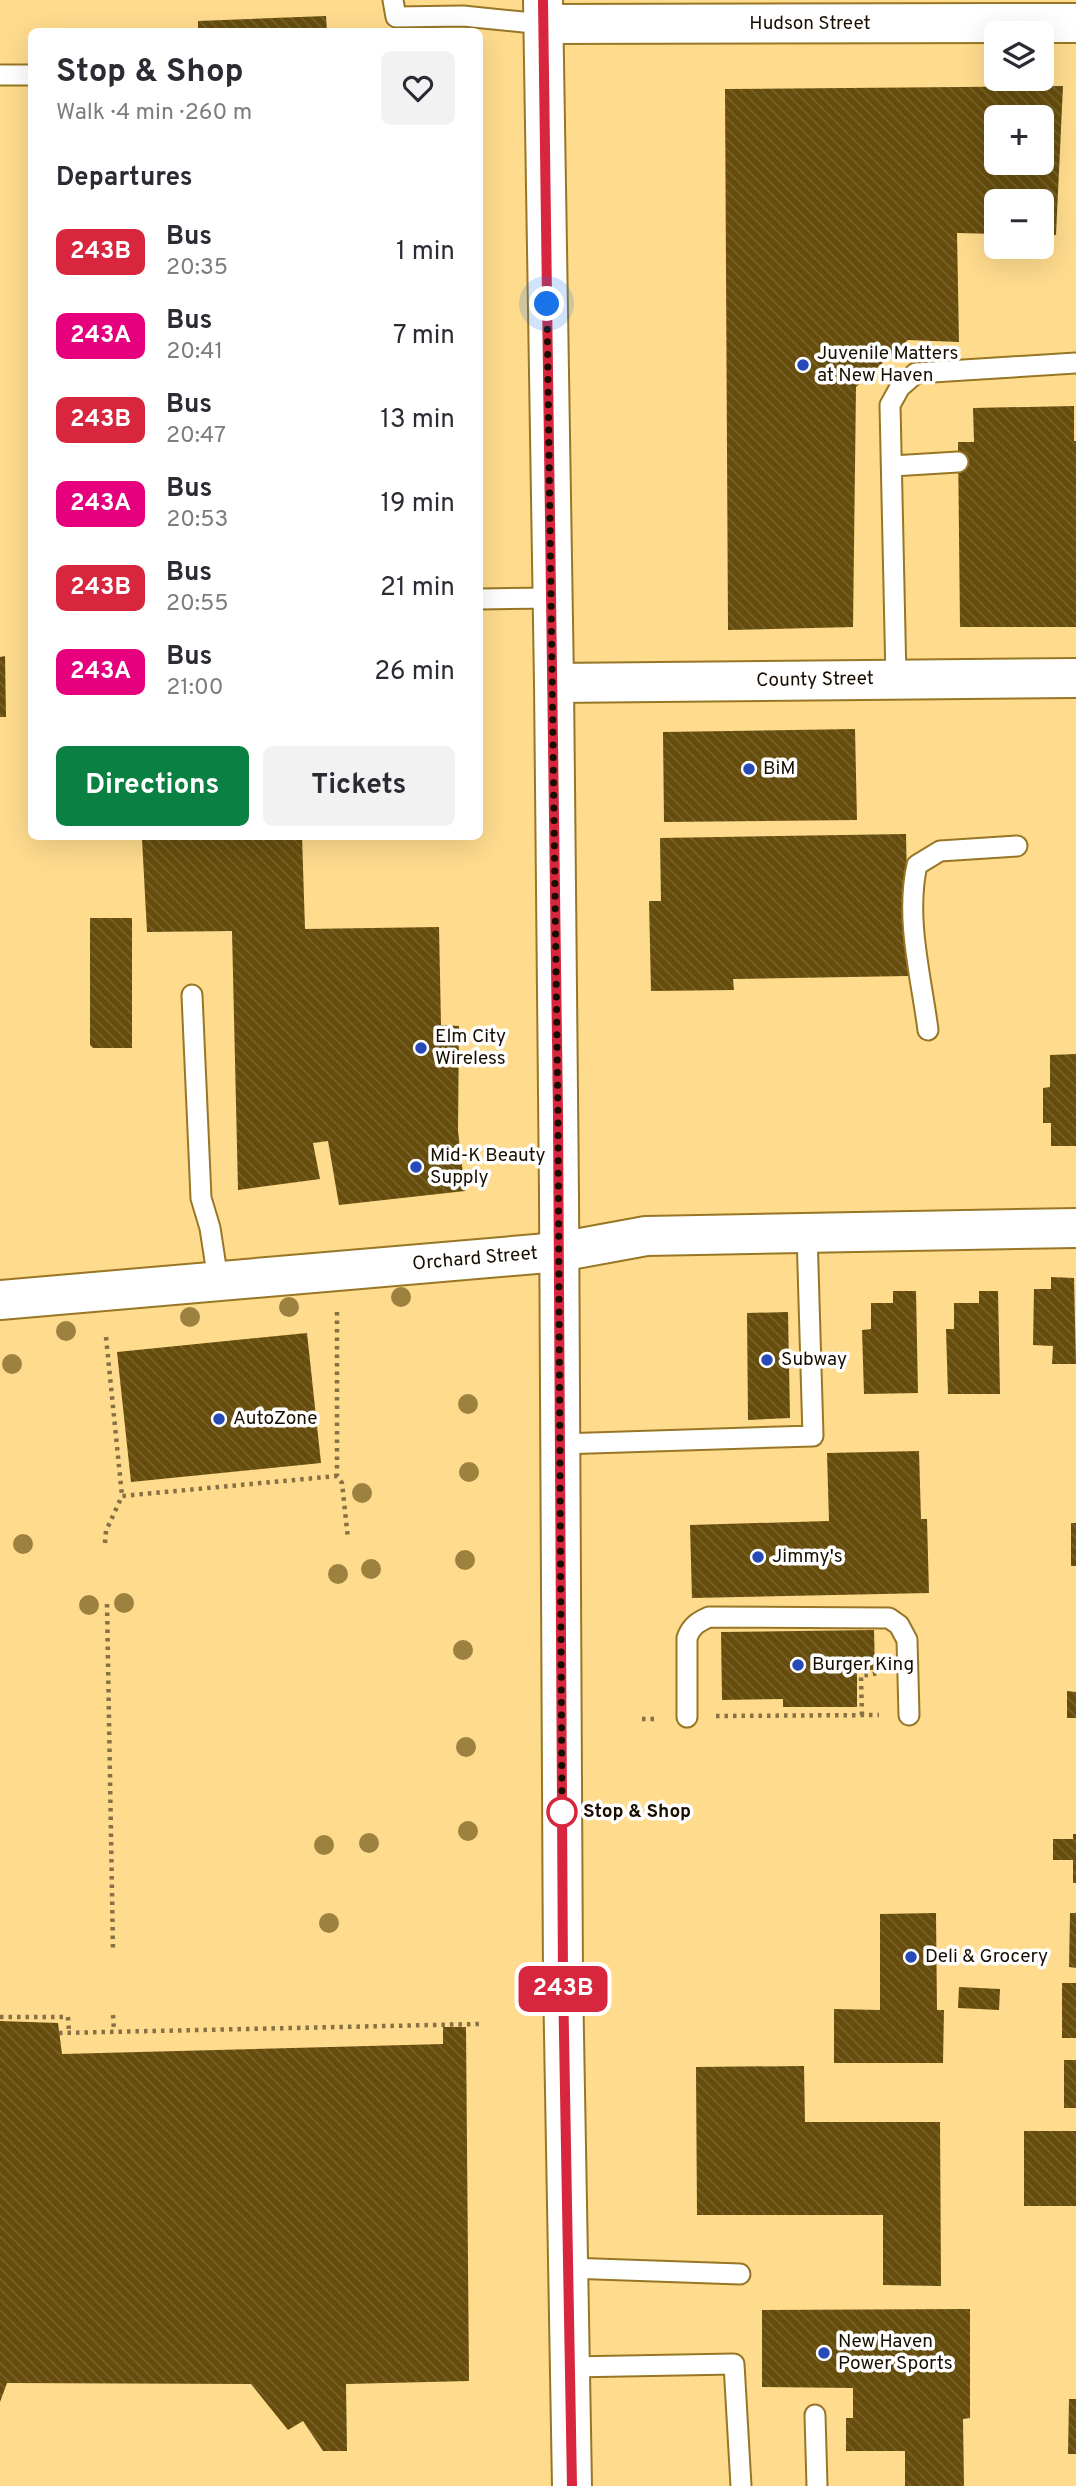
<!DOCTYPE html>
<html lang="en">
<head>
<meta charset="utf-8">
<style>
	body { margin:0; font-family:Overpass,sans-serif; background:#f2f2f3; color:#2b2b33; height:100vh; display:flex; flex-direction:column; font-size:26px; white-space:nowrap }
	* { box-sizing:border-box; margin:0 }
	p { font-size:23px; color:#7c7c81 }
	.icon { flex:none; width:38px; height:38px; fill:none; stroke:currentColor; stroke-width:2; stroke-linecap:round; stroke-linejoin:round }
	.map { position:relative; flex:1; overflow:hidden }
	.side { position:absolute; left:28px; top:28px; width:455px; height:812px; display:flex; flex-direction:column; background:#fff; border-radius:10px; box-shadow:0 7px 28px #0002 }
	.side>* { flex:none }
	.badge { padding:0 14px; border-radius:10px; font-size:24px; line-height:46px }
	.fabs { position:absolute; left:984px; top:21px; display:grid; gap:14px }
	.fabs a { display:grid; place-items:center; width:70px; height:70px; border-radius:10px; background:#fff; box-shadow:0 7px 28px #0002; font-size:35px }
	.you { position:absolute; width:35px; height:35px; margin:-18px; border:5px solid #fff; border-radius:50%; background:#1a73e8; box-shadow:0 0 0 10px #1a73e833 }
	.map>.badge { position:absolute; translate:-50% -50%; box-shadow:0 0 0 4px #fff }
	h2 { padding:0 28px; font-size:26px; line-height:63px }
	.round { display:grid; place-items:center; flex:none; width:74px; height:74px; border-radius:10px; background:#f2f2f3 }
	.headline { display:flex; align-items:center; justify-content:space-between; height:119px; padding:0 28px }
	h1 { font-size:33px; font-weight:700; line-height:52px }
	.button { display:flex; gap:14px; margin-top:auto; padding:14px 28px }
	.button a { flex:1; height:80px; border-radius:10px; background:#0b8043; color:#fff; font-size:28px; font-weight:700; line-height:80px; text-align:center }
	.button a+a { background:#f2f2f3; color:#2b2b33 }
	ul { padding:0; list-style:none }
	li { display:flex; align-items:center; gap:21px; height:84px; padding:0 28px }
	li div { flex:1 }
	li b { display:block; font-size:26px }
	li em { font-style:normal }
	li .badge { min-width:77px; font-weight:700; text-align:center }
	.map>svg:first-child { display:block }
</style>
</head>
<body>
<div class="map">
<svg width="1076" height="2486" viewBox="0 0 1076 2486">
	<defs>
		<pattern id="building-back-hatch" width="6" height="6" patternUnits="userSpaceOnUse" patternTransform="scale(1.75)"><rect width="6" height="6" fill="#664d0c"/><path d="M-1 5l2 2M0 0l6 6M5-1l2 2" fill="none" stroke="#77622d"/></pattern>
	</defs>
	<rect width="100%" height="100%" fill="#fedb8d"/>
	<!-- building -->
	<path fill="url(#building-back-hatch)" fill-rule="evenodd" d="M326,16L327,32H198V21Z
		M1063,86L1056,235H1041V201H996V234L957,233L959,342L908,340L856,387L853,627L728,630L725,89ZM996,117H1041V163H996Z
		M1074,406V441H1076V627H960L958,442H974L973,408Z
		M5,656L6,717H0V657Z
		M855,729L857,820L664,822L663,732Z
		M906,834L909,976L733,979L734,990L651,991L649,901H661L660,838Z
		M302,836L305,929L439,927L441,1025L459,1026L458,1131L465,1191L339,1205L328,1141L313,1143L320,1179L238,1190L232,931L147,932L142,839Z
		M90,918H132V1048H93L90,1045Z
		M1076,1054V1146H1051V1123H1043V1088L1050,1087V1055Z
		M1051,1277L1074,1278L1076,1364H1052L1053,1346L1033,1345L1034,1289H1051Z
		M893,1291H916L918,1393L864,1394L862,1330L871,1329V1303H893Z
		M979,1291H998L1000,1394H948L946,1329H954V1303H979Z
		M788,1312L790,1418L748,1420L747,1313Z
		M307,1333L321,1463L131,1482L117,1352Z
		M919,1451L921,1519H927L929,1593L692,1598L690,1525L829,1521L827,1453Z
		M1071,1523H1076V1566H1071Z
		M874,1630L875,1670H857V1707H783V1699L722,1700L721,1632Z
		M1067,1691L1076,1692V1718H1067Z
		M1073,1834H1076V1883H1073V1860H1053V1839H1073Z
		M936,1913L937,2010H944L943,2063H834V2009L880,2010V1914Z
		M1070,1913H1076V1968L1069,1967Z
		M1062,1983H1076V2038H1062Z
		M959,1987L1000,1989L999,2010L958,2008Z
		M0,2021L58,2023L62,2054L443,2044V2027H466L469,2381L346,2384L347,2451H323L303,2421L288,2430L251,2384L7,2383L0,2402Z
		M1064,2060H1076V2108H1064Z
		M804,2066L805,2122H940L941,2286L883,2285V2215H697L696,2067Z
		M1024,2131H1076V2206H1024Z
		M970,2309V2418L963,2419L964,2486H905V2451H846V2418H853V2388L762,2387V2310Z
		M1069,2399H1076V2454H1068Z"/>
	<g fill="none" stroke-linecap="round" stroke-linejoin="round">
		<!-- service casing -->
		<g stroke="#977725" stroke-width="23">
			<path id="service" d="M393,0L396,17L463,16L543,24
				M0,75H32
				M892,466L958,462
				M480,599L552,598
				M896,679L890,405L900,387L916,373L1076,363
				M192,995L201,1198L210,1228L218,1280
				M928,1030C921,976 905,918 917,865L940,851L1017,846
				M560,1444L813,1436L807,1233
				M687,1717V1638C691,1626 698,1622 709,1617L889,1618L899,1625L907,1640L909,1715
				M568,2268L740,2274
				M570,2367L734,2364L741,2486
				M815,2415L817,2486"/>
		</g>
		<!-- minor casing -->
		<g stroke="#977725" stroke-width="42">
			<path id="minor" d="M543,24L1076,23
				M554,683L1076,678"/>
		</g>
		<!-- secondary casing -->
		<g stroke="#977725" stroke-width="42">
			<path id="secondary" d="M0,1300L559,1252L646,1236L1076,1228"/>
		</g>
		<!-- primary casing -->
		<g stroke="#977725" stroke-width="42">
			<path id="primary" d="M543,0L554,683L559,1195L563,1978L572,2486"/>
		</g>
		<!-- path -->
		<path stroke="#877144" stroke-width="4.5" stroke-dasharray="3.5 5" stroke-linecap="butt" d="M337,1312V1476L342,1483L348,1539
			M106,1337L122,1496
			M105,1543L106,1531L122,1496L337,1476
			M107,1604L113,1950
			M862,1715L861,1676L879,1673
			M716,1716L879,1715
			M642,1719H659
			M113,2015L114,2031
			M0,2017H68L69,2032
			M59,2033L479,2024"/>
		<!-- service -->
		<use href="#service" stroke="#fff" stroke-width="19"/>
		<!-- minor -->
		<use href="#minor" stroke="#fff" stroke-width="38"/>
		<!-- secondary -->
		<use href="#secondary" stroke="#fff" stroke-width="38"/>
		<!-- primary -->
		<use href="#primary" stroke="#fff" stroke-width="38"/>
	</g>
	<!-- trees -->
	<g fill="#9c813f">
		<circle cx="401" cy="1297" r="10"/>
		<circle cx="289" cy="1307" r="10"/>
		<circle cx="190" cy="1317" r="10"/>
		<circle cx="66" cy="1331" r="10"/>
		<circle cx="12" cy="1364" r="10"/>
		<circle cx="468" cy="1404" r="10"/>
		<circle cx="469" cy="1472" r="10"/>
		<circle cx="362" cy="1493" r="10"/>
		<circle cx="23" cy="1544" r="10"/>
		<circle cx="465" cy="1560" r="10"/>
		<circle cx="371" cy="1569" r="10"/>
		<circle cx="338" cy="1574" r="10"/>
		<circle cx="124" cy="1603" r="10"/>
		<circle cx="89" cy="1605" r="10"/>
		<circle cx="463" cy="1650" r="10"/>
		<circle cx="466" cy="1747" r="10"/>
		<circle cx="468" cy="1831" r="10"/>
		<circle cx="369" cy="1843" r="10"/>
		<circle cx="324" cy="1845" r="10"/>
		<circle cx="329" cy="1923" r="10"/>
	</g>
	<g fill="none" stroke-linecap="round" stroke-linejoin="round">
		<!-- line casing -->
		<g stroke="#fff" stroke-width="16">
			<path id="line" d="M543,0L558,1114L563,1978L572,2486"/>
		</g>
		<!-- line -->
		<use href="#line" stroke="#d7263d" stroke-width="10"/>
		<!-- walk -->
		<path stroke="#180e00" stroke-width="7" stroke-dasharray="0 12.6" d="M547,304L558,1114L562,1824V1812"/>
	</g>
	<!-- markers -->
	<g fill="#284ab9" stroke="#fff" stroke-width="2.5">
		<circle cx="803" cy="365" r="7"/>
		<circle cx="749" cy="769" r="7"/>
		<circle cx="421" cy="1048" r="7"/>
		<circle cx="416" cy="1167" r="7"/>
		<circle cx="767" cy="1360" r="7"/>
		<circle cx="219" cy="1419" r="7"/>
		<circle cx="758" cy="1557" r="7"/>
		<circle cx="798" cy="1665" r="7"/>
		<circle cx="911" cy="1957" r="7"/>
		<circle cx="824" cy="2353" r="7"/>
	</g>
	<circle fill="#fff" stroke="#d7263d" stroke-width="3.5" cx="562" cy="1812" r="14"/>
	<g text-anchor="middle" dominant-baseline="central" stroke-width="7" stroke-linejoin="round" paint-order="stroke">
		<!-- street labels -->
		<g font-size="19" fill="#180e00" stroke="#fff">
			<text x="810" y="24">Hudson Street</text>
			<text transform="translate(815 680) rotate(-1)">County Street</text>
			<text transform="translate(475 1259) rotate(-5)">Orchard Street</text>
		</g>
		<!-- poi labels -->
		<g font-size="19" fill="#180e00" stroke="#fff" text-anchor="start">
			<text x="817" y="354">Juvenile Matters<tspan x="817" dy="22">at New Haven</tspan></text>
			<text x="763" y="769">BiM</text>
			<text x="435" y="1037">Elm City<tspan x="435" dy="22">Wireless</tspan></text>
			<text x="430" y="1156">Mid-K Beauty<tspan x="430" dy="22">Supply</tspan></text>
			<text x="781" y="1360">Subway</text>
			<text x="233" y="1419">AutoZone</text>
			<text x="772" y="1557">Jimmy's</text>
			<text x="812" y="1665">Burger King</text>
			<text x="925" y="1957">Deli &amp; Grocery</text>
			<text x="838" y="2342">New Haven<tspan x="838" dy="22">Power Sports</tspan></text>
		</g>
		<!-- stop labels -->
		<g font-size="19" font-weight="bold" fill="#180e00" stroke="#fff" text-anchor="start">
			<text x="583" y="1812">Stop &amp; Shop</text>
		</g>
	</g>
</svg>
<div class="fabs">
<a><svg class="icon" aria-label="layers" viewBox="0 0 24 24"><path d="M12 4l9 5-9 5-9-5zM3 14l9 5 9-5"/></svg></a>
<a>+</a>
<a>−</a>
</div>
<div class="you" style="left:547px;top:304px"></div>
<b class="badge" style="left:563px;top:1989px;background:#d7263d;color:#fff">243B</b>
<section class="side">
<div class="headline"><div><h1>Stop &amp; Shop</h1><p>Walk · 4 min · 260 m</p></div><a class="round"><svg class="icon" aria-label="heart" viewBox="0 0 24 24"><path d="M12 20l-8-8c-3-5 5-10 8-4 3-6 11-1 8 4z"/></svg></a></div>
<h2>Departures</h2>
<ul>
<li><span class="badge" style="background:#d7263d;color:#fff">243B</span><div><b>Bus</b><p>20:35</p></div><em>1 min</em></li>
<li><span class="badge" style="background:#e6007e;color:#fff">243A</span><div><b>Bus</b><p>20:41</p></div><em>7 min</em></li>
<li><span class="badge" style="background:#d7263d;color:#fff">243B</span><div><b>Bus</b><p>20:47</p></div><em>13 min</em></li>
<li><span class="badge" style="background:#e6007e;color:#fff">243A</span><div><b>Bus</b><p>20:53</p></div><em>19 min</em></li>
<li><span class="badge" style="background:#d7263d;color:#fff">243B</span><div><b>Bus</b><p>20:55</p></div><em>21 min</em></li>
<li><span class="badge" style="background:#e6007e;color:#fff">243A</span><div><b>Bus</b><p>21:00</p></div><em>26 min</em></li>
</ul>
<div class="button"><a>Directions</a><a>Tickets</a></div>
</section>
</div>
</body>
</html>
